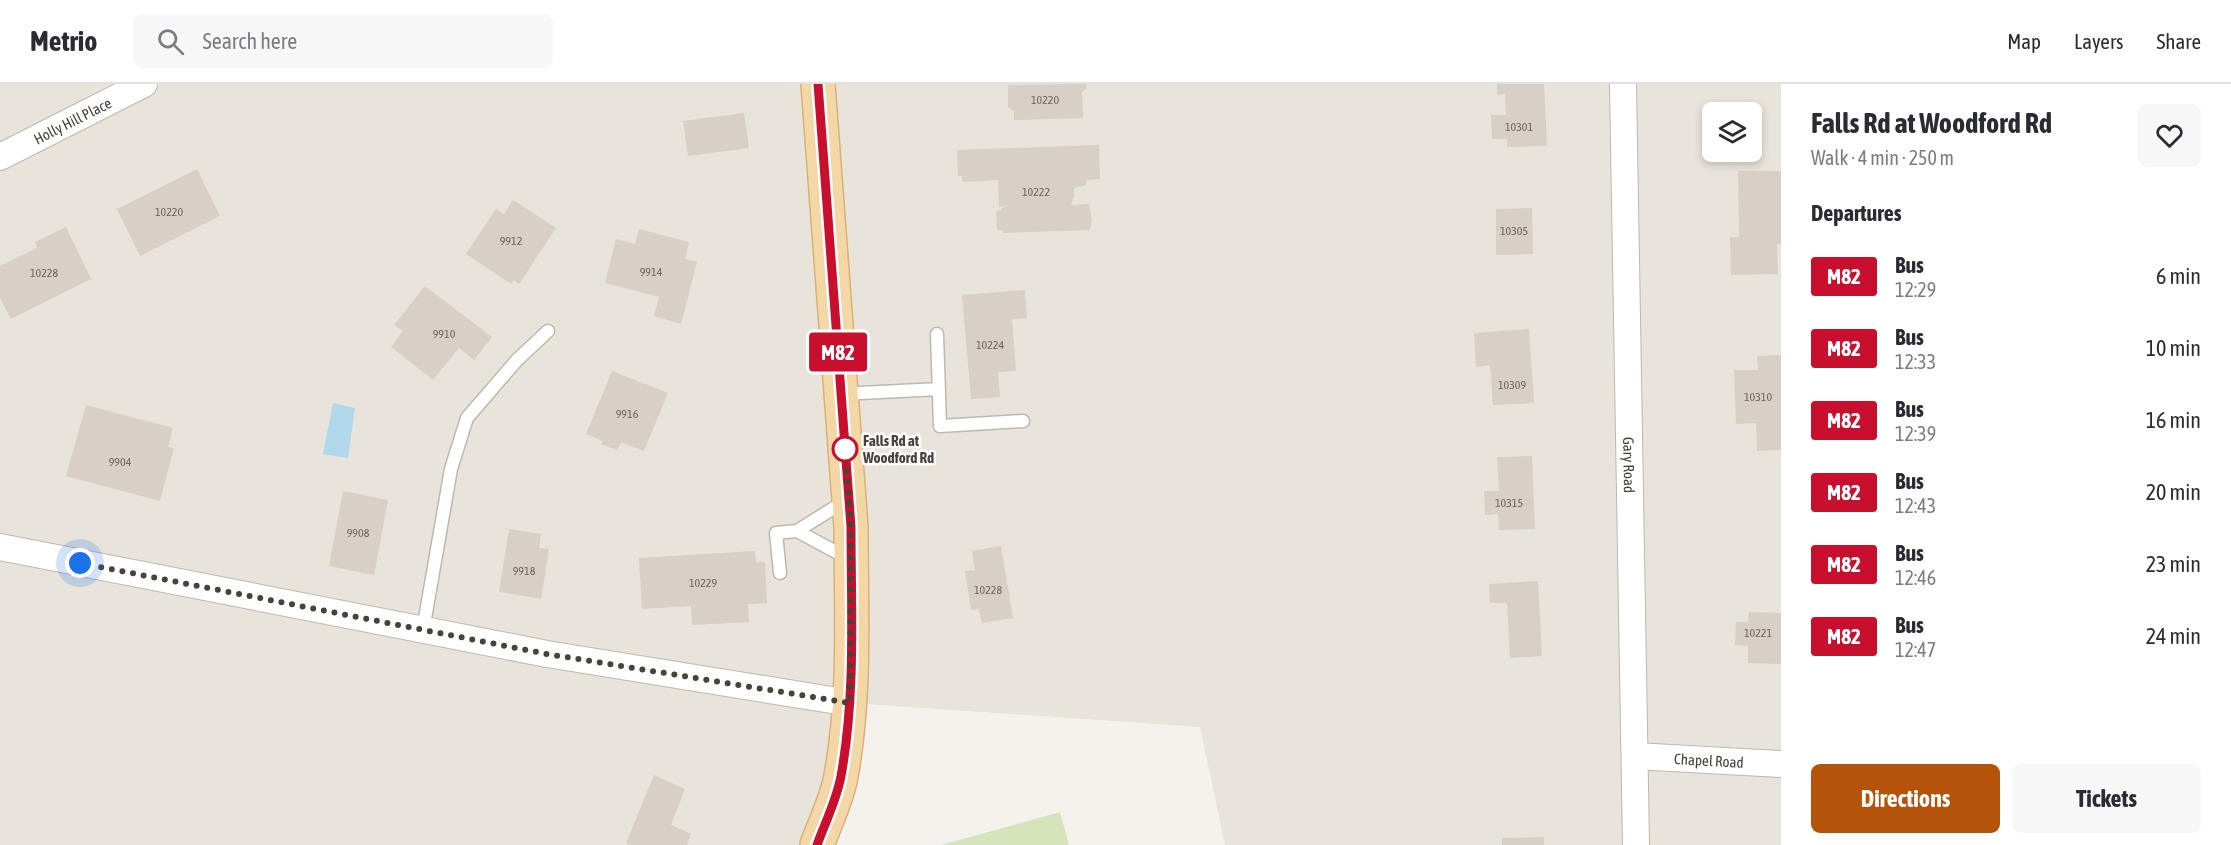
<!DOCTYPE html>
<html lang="en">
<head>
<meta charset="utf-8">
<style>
	body { margin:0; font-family:"Asap Condensed",sans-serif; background:#f7f7f7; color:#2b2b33; height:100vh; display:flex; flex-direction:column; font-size:22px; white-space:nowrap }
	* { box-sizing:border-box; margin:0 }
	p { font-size:20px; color:#7c7c81 }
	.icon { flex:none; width:33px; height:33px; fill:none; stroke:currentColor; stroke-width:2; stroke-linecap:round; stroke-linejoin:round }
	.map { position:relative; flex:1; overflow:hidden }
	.panel { display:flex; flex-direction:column; background:#fff; width:450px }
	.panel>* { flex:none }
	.badge { padding:0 12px; border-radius:4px; font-size:21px; line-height:39px }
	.fabs { position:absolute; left:1702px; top:18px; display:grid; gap:12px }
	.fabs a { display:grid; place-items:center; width:60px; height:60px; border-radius:9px; background:#fff; box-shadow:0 3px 9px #0003; font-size:30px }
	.you { position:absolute; width:30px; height:30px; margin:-15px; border:4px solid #fff; border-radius:50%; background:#1a73e8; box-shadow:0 0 0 9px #1a73e833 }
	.map>.badge { position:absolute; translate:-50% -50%; box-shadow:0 0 0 3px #fff }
	h2 { padding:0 30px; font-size:22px; line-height:54px }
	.round { display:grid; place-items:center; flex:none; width:63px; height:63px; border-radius:9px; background:#f7f7f7 }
	.overview { display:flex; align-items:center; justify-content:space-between; height:102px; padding:0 30px }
	h1 { font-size:28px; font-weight:700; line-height:45px }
	.primary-button { display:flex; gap:12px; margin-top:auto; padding:12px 30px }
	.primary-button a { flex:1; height:69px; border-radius:9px; background:#b45309; color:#fff; font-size:24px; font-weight:700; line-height:69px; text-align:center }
	.primary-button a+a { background:#f7f7f7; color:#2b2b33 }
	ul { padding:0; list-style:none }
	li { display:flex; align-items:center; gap:18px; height:72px; padding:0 30px }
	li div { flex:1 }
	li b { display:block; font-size:22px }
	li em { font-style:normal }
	li .badge { min-width:66px; font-weight:700; text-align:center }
	header { display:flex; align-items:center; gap:36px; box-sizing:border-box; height:84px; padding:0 30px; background:#fff; border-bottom:2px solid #e1e1e2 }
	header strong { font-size:28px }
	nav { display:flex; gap:33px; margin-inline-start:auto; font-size:21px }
	.search { width:420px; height:54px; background:#f7f7f7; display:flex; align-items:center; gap:15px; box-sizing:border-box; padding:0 21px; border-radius:9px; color:#7c7c81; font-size:22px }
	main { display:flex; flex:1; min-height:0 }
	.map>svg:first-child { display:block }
</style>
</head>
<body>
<header>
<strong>Metrio</strong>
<div class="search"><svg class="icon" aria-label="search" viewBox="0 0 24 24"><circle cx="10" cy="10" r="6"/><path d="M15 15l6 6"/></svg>Search here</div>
<nav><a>Map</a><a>Layers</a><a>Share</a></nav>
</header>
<main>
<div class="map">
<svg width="1781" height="761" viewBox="0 0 1781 761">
	<rect width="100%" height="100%" fill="#f5f2ed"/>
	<!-- residential -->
	<path fill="#e8e3db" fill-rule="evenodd" d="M0,0H1781V761H1225L1200,643L851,619L814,761H0ZM1713,28H1752V68H1713Z"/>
	<!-- green -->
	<path fill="#d5e4ba" d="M1060,728L1069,761H941Z"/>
	<!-- water -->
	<path fill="#b0d8ea" d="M333,319L355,324L348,374L323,370Z"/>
	<!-- building -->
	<path fill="#d8cfc6" d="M1086,0L1087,4L1082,8L1083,34L1014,36V27L1008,23V1Z
		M1497,0H1544L1547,62L1507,63V55H1492L1491,31H1506L1505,10L1497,11Z
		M744,29L749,64L688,72L683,37Z
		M1099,61L1100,95L1086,96V101L1074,104V113L1071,121L1089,120L1092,136L1090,146L1003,149L1002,146H997L996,127L1002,126V124L1007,122L999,123L998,96L962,98V92H958L957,66Z
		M197,85L220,132L140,172L117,125Z
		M1738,87H1781V160H1777L1778,190L1731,191L1730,153H1739Z
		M513,116L556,144L519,200L514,196L511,200L466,170L496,125L504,130Z
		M1532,124L1533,170L1496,171V125Z
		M66,143L91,195L11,235L0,214V182L37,164L35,158Z
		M639,145L689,158L685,175L697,178L681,240L654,232L659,213L605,199L616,155L635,160Z
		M425,202L492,253L474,276L459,264L433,296L391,263L403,247L394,241Z
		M1025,206L1027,234L1012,235L1016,287L998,288L1000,313L971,315L962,211Z
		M1529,245L1534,319L1493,321L1490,281L1476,283L1474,249Z
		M1781,271V366L1757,367L1756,339L1736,340L1734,286H1758L1757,272Z
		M612,287L668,309L644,367L621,358L617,366L601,360L603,357L586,350Z
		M86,321L173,344L168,363L174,364L160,417L66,392Z
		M1532,372L1535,445L1499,446L1498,430L1485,431L1484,407H1499L1497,373Z
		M343,407L388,416L374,491L329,482Z
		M509,445L541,450L539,464L549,465L541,515L499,508Z
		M1001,462L1013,534L982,539L979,525L971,526L965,487L975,486L972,467Z
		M755,467L756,478H765L767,519L748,520L749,538L692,541L691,522L642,525L639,474Z
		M1538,497L1542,572L1510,574L1507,519H1490L1489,500Z
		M1749,528L1781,529V580L1748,579V562L1735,561L1736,538H1748Z
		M654,691L685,705L671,741L691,750L687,761H631L626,759Z
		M1544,753V761H1502V754Z"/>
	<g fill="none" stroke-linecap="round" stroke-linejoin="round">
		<!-- service casing -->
		<g stroke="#bfb8b0" stroke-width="15">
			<path id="service" d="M937,250L940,342L1023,337
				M841,310L939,305
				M797,447L849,475
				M780,489L776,449L797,447L845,417
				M423,546L451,385L467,334L517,276L548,247"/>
		</g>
		<!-- minor casing -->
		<g stroke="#bfb8b0" stroke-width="28">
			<g id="minor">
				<path id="s1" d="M1623,0L1636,761"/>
				<path id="s2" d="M0,73L144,0"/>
				<path d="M0,463L547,570L850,619"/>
				<path id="s3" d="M1635,672L1781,680"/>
			</g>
		</g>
		<!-- primary casing -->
		<g stroke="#d9b277" stroke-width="36">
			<path id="primary" d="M817,761C825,739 837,715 841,692C856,610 851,525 851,443L818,0"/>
		</g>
		<!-- service -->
		<use href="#service" stroke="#fff" stroke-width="12"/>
		<!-- minor -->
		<use href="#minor" stroke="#fff" stroke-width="26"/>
		<!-- primary -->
		<use href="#primary" stroke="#f4d7a6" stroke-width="33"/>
	</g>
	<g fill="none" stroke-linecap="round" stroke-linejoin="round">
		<!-- line casing -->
		<g stroke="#fff" stroke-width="14">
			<path id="line" d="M817,761C825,739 837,715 841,692C856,610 851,525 851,443L818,0"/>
		</g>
		<!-- line -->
		<use href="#line" stroke="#c8102e" stroke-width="9"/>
		<!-- walk -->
		<path stroke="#49423b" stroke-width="6" stroke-dasharray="0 10.8" d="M80,479L547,570L850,619L851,443L845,365"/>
	</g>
	<!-- markers -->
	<circle fill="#fff" stroke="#c8102e" stroke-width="3" cx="845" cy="365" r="12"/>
	<g text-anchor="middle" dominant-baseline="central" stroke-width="5" stroke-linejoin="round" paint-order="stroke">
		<!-- number labels -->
		<g font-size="12" fill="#6d655e">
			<text x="1045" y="16">10220</text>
			<text x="1519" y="43">10301</text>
			<text x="1036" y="108">10222</text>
			<text x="169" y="128">10220</text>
			<text x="1514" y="147">10305</text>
			<text x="511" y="157">9912</text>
			<text x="651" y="188">9914</text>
			<text x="44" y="189">10228</text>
			<text x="444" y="250">9910</text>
			<text x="990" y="261">10224</text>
			<text x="1512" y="301">10309</text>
			<text x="1758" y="313">10310</text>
			<text x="627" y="330">9916</text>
			<text x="120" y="378">9904</text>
			<text x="1509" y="419">10315</text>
			<text x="358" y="449">9908</text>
			<text x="524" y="487">9918</text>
			<text x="703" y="499">10229</text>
			<text x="988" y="506">10228</text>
			<text x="1758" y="549">10221</text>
		</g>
		<!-- street labels -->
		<g font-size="15" fill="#49423b" stroke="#fff">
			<text stroke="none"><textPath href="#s2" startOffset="81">Holly Hill Place</textPath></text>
			<text stroke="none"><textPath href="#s1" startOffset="381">Gary Road</textPath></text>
			<text stroke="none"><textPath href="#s3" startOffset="74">Chapel Road</textPath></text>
		</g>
		<!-- stop labels -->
		<g font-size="15" font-weight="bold" fill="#49423b" stroke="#fff" text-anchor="start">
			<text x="863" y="356">Falls Rd at<tspan x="863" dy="17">Woodford Rd</tspan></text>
		</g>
	</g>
</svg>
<div class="fabs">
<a><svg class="icon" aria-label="layers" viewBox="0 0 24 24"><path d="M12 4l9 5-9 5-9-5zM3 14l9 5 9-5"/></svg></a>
</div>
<div class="you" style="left:80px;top:479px"></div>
<b class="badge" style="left:838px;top:268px;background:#c8102e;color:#fff">M82</b>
</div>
<section class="panel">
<div class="overview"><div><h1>Falls Rd at Woodford Rd</h1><p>Walk · 4 min · 250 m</p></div><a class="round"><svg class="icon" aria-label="heart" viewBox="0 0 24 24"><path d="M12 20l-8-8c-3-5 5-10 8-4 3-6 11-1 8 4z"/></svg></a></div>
<h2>Departures</h2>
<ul>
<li><span class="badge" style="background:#c8102e;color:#fff">M82</span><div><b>Bus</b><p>12:29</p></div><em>6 min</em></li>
<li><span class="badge" style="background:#c8102e;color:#fff">M82</span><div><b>Bus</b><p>12:33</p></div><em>10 min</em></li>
<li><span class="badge" style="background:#c8102e;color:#fff">M82</span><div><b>Bus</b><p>12:39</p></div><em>16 min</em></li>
<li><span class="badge" style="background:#c8102e;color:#fff">M82</span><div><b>Bus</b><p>12:43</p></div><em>20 min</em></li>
<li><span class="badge" style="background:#c8102e;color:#fff">M82</span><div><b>Bus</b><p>12:46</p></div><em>23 min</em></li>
<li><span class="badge" style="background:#c8102e;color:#fff">M82</span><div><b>Bus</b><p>12:47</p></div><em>24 min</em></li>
</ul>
<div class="primary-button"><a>Directions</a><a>Tickets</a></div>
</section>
</main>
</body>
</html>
